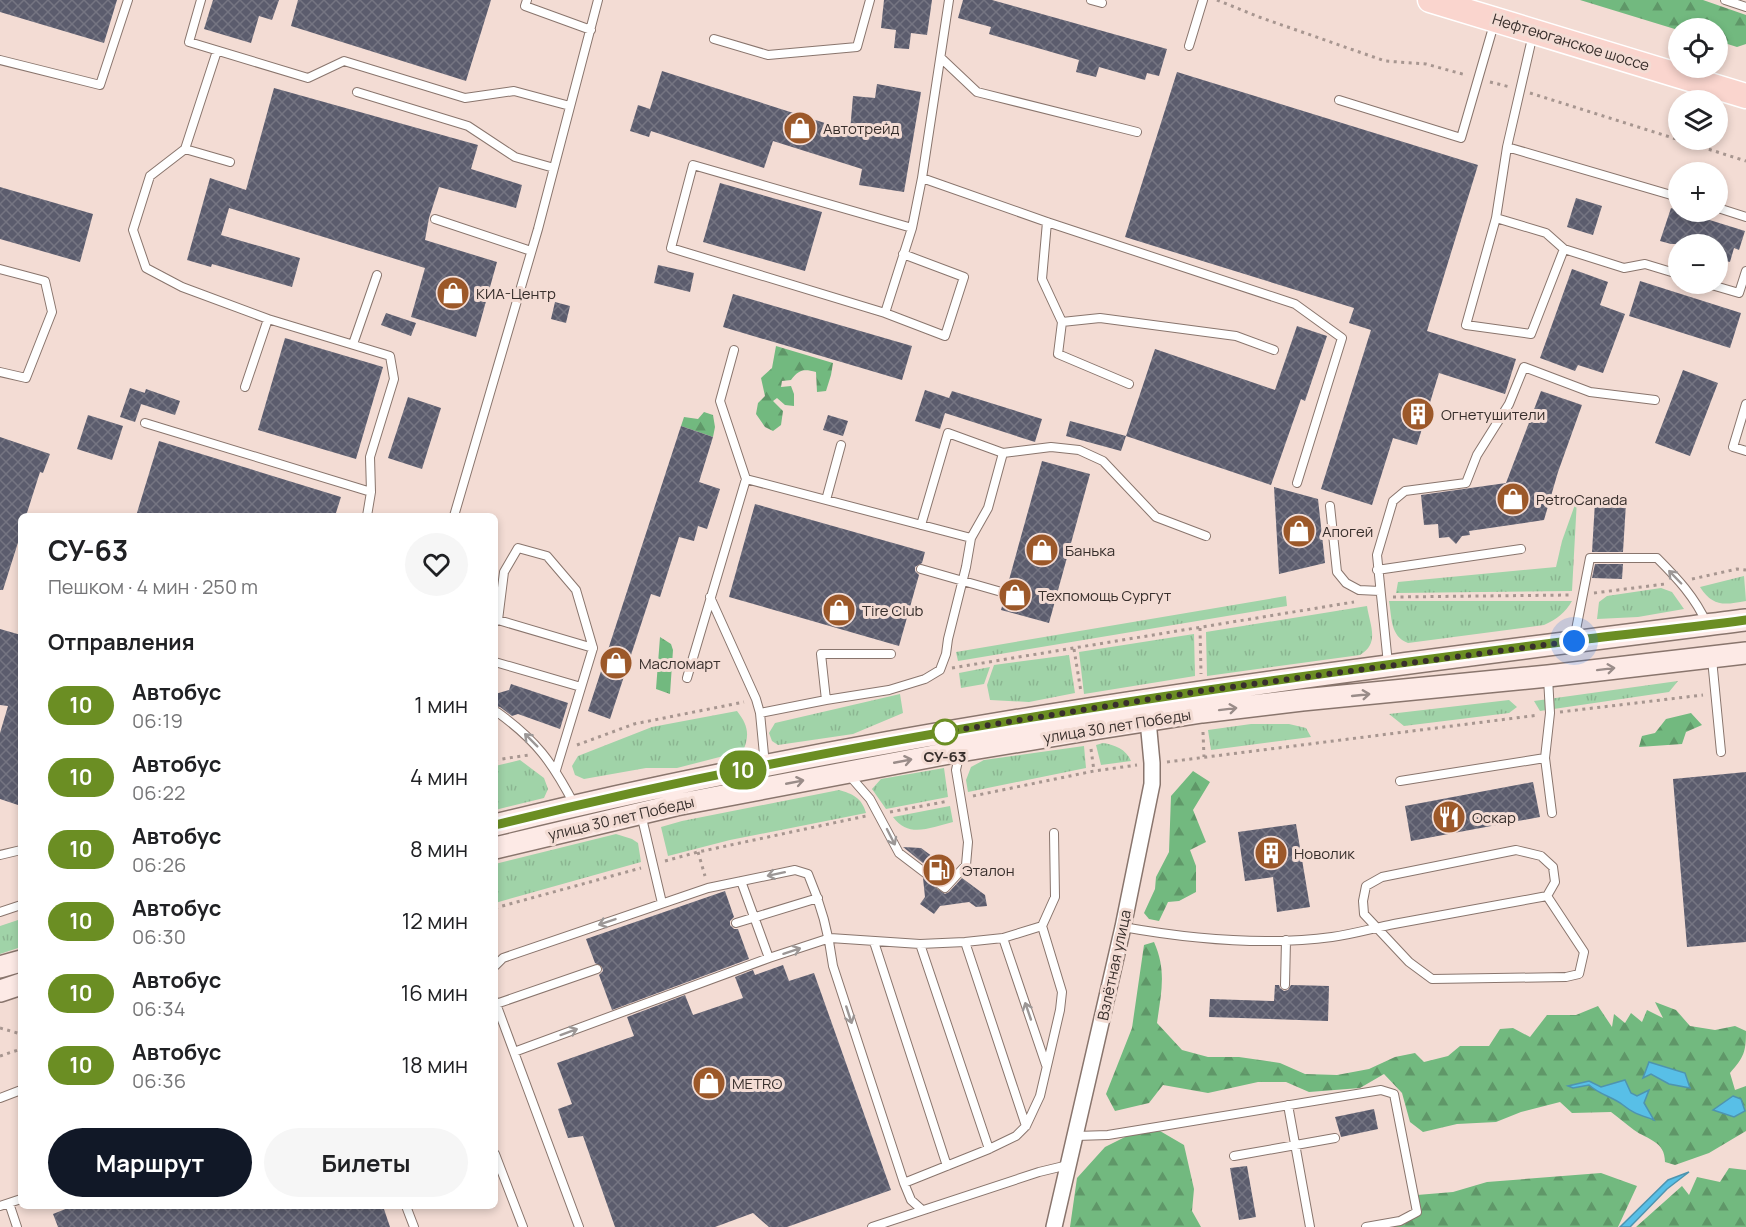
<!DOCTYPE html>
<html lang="ru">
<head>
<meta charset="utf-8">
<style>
	body { margin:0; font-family:Manrope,sans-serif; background:#f6f6f6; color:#202124; height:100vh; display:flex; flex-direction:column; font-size:22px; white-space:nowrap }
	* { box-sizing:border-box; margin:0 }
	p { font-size:20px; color:#757577 }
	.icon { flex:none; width:33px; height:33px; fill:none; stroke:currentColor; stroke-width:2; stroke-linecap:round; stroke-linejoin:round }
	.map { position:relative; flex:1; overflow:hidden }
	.sheet { position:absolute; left:18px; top:513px; width:480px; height:696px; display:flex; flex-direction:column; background:#fff; border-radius:9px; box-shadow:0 3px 9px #0003 }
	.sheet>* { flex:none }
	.badge { padding:0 12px; border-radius:20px; font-size:21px; line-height:39px }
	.fabs { position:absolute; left:1668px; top:18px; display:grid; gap:12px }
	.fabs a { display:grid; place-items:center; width:60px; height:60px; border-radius:50%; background:#fff; box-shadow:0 3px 9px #0003; font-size:30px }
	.you { position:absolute; width:30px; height:30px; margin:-15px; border:4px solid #fff; border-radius:50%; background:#1a73e8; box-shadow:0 0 0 9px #1a73e833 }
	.map>.badge { position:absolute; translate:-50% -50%; box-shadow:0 0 0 3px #fff }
	h2 { padding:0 30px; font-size:22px; line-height:54px }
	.round { display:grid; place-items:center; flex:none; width:63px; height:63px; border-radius:32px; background:#f6f6f6 }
	.overview { display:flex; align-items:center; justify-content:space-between; height:102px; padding:0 30px }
	h1 { font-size:28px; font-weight:700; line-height:45px }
	.primary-button { display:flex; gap:12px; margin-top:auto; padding:12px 30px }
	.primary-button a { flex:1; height:69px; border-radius:36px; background:#111827; color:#fff; font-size:24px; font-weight:700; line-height:69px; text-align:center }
	.primary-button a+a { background:#f6f6f6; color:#202124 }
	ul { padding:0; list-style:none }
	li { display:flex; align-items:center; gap:18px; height:72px; padding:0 30px }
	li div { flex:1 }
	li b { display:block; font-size:22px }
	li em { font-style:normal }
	li .badge { min-width:66px; font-weight:700; text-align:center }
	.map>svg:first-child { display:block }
</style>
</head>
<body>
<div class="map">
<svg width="1746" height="1227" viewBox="0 0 1746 1227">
	<defs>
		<pattern id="grass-tufts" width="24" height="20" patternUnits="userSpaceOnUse" patternTransform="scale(1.5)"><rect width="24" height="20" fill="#a0d3a8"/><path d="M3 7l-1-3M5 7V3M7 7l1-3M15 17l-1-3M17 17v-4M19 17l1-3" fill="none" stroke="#8bb591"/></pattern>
		<pattern id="forest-firs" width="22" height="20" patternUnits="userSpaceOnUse" patternTransform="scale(1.5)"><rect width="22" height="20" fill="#72b97f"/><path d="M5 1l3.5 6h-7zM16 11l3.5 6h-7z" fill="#5f9768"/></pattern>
		<pattern id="building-cross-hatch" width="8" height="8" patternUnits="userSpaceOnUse" patternTransform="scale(1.5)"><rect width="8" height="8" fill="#5b5c6d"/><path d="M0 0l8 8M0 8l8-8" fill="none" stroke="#757582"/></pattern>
	</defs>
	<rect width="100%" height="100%" fill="#f3dcd4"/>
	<!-- grass -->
	<path fill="url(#grass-tufts)" d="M1577,499L1572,591L1396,593L1398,582L1556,567L1562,541Z
		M1744,576L1746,601C1724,605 1713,607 1700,587Z
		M1661,588L1672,592L1684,609L1638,617L1597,619L1599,602L1607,596Z
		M1286,596L1287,606L958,661L956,652Z
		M1389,601H1572C1565,613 1557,619 1544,625L1408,643C1390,636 1392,618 1389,601Z
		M1367,606C1370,626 1380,643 1360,655L1207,676L1206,632Z
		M1194,634L1195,676L1084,694L1079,652Z
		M1069,655L1075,693L1029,702L990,700L987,685L994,665Z
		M990,667L984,684L961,688L959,673Z
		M1678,681L1669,692L1540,711L1534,701Z
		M900,694L903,713L853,734L778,745L772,741L769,733L775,723Z
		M1509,700L1517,707L1509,713L1404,726L1389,714Z
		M737,711C748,725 750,735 743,751L677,768H646L584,779L575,775L572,766L578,756L652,727Z
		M1251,724H1289L1306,728L1311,737L1211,750L1208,730Z
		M1103,743C1115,745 1126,749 1131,761L1101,765L1096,745Z
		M1084,746L1086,768L968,792L966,780L971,767L984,760Z
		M520,760L544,778L548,789L544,798L495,810V766Z
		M944,768L948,797L886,809L872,789L881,779Z
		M839,790C853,794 862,798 866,813L730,840L668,856L661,827L682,821Z
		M950,806L953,822C931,827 909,839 893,817Z
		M616,834L632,839L638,843L641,862L495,903V864Z
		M21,919V947L0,954V926Z"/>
	<!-- forest -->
	<path fill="url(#forest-firs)" d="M1580,0H1703L1746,15V44L1737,47L1718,41V28L1678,30Z
		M776,346L833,363L831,375L826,391L817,392L816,372C804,369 799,369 791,380L782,381L781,387L791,386L794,394V406L785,405L777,398L773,401L783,411L781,425L773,431L765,427L756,414L758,403L765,396L761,378L772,368Z
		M704,412L713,415L715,427L713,437L681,426L684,417L698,419Z
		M660,637L671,644L673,650L670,694L656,689Z
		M1691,713L1702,725L1686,732L1682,744L1639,747L1642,736L1655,733L1666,719Z
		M1193,771L1210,782L1193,810L1206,842L1190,850L1196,866V892L1179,901L1168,902L1159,921L1149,919L1144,913L1155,889L1156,877L1169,852L1171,796Z
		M1154,942C1167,971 1161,993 1157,1023L1182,1050L1208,1057H1239L1280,1063L1305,1074L1337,1075L1369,1069L1395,1057L1415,1053L1424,1062L1448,1056L1460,1046H1489L1500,1029L1513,1028L1530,1037L1547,1015H1576L1598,1006L1612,1027L1614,1014L1625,1023L1631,1013L1642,1022L1647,1010L1663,1018L1655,1002L1676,1010L1690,1026L1715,1030L1735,1026L1746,1031C1746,1052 1744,1057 1730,1073L1735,1090L1746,1086V1131L1709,1153L1675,1165L1665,1162C1665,1141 1648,1140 1634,1130C1626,1124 1619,1118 1611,1112L1572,1113L1560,1102L1521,1112L1496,1122L1457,1124L1423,1132L1410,1122L1402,1093L1384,1074L1360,1088L1309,1092L1286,1082H1258L1208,1093L1163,1085L1149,1103L1115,1111L1106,1094L1132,1028L1144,945Z
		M1160,1131L1184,1145L1194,1189L1192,1211L1201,1227H1070L1077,1178L1105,1147L1131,1134Z
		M1729,1168L1746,1170V1227H1636L1682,1186L1689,1195L1697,1177L1720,1182Z
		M1601,1173L1637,1186L1618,1227H1373L1416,1218L1417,1195L1453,1192L1487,1182Z"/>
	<!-- water -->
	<path fill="#58bfe7" stroke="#4e94af" stroke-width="1.5" d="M1649,1062L1685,1073L1690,1088L1669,1084L1651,1074L1643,1078Z
		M1625,1080L1631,1093L1637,1096L1649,1090L1644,1103L1654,1120C1641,1115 1634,1114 1623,1105C1613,1097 1600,1095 1589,1085L1573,1088L1568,1086L1589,1081L1601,1087Z
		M1733,1096L1741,1099L1745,1111L1734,1117L1713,1110Z
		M1689,1172L1667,1189L1630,1227H1620L1668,1180Z"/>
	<!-- building -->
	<path fill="url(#building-cross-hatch)" d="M0,0H117L104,43L0,12Z
		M213,0H279L272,20L259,16L251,43L204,29Z
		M298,0H491L466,81L291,26Z
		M884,0H932L927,35L911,33L909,49L894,48L896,30L881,28Z
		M963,0H992L1167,49L1159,76L1147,73L1145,80L1099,67L1096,77L1076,72L1079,60L989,34L991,27L958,18Z
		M662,71L850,131L853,96L875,98L877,84L921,92L904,192L859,185L862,169L773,141L764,168L651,131L649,137L630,131L638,105L650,109Z
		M1177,72L1478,165L1427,331L1516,359L1505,394L1439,373L1417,445L1393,438L1372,505L1321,489L1371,330L1349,323L1354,308L1125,237Z
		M274,88L478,145L471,169L522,185L516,208L439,187L429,218L425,240L497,262L476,337L411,317L425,268L229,208L221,235L300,258L292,287L212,264L211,267L187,260L210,178L246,190Z
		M720,183L822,212L805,271L703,242Z
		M0,187L93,214L80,262L0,239Z
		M1576,198L1602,206L1593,235L1567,227Z
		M1671,208L1745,231L1739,250L1734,248L1730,262L1718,259V244H1671L1660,241Z
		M658,265L694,273L690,292L654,283Z
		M1572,269L1608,282L1600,305L1625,314L1603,373L1578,365L1575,371L1540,358Z
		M1640,281L1741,313L1730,348L1629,316Z
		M733,294L912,346L902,380L723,327Z
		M555,302L570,306L566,323L551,319Z
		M386,313L416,323L411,336L381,325Z
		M1297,326L1327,336L1305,401L1301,399L1271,485L1126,436L1155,349L1275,390Z
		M285,338L383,367L356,459L258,430Z
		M1683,370L1718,383L1690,456L1655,443Z
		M130,388L145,393L135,422L120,417Z
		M146,389L180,401L175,415L141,404Z
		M925,390L949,398L952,391L1042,419L1035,442L945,413L940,429L915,421Z
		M1541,391L1582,405L1558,472L1544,520L1469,531L1470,535L1462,536L1456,544L1449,537L1439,538L1438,524L1424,525L1421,495L1506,483Z
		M408,397L441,408L422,469L388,458Z
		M88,415L123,426L112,460L77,449Z
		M828,415L848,421L843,436L823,430Z
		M1070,421L1126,436L1121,451L1066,436Z
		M681,426L713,437L699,482L720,489L707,529L698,526L694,541L679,537L660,597L651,594L610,719L588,711Z
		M0,437L50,454L43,473L40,472L26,516H21V533L3,590H0Z
		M159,441L341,497L335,516H136Z
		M1042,461L1090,474L1049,623L1001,610L1004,599L1009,598L1011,594L1007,587Z
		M1274,487L1318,499L1325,563L1279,574Z
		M1595,502L1626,503L1623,552H1592Z
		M755,504L925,552L922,563L915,567V571L919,575L899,646L729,597Z
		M1595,564H1623L1622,579L1592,578Z
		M0,629L21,635V806L0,799V733L8,706L0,705Z
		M511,684L568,703L560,729L518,714L512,716L500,707L495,706V694L509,690Z
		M1746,772V942L1687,947L1673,779Z
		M1533,782L1540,817L1411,841L1405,806Z
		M1296,824L1310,907L1277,912L1273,877L1245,881L1238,832Z
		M903,847L921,848L952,871L944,880Z
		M923,878L945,894L949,892L962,878L985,895L987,906L976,907L969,902L940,906L934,914L920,904L925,897Z
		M725,891L734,917L730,921V925L734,929H738L749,959L612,1010L599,975L603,971L602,967L595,963L586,939Z
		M783,965L789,981L814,973L891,1190L787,1227H769L753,1213L715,1227H615L583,1136L568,1138L558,1109L572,1104L557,1063L634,1036L627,1017L685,995L693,1015L743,998L735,977L753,970L755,975Z
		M1275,985H1279L1280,988L1284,991L1288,990L1291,985L1329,986L1328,1021L1209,1017L1210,999L1274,1001Z
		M1374,1109L1378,1129L1341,1137L1335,1117Z
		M1247,1166L1256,1217L1239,1220L1230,1168Z
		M73,1206H383L390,1227H58L53,1214Z"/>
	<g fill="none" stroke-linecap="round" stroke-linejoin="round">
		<!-- service casing -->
		<g stroke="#89756d" stroke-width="10">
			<path id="service" d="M201,0L189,42L308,78L344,61L465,98L514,91L570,106
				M527,0L525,6L591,30
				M1091,0L1102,3
				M1725,0L1746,7
				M1533,34L1507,147L1496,218L1466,325L1531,334L1564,249
				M714,39L768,55L857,47L870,0
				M1189,46L1203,0
				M217,51L185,149L150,176L133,230L146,268L182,287L268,319
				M941,58L977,92L1137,132
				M0,60L100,85L128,0
				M357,92L468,126L515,157L554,168
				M1339,100L1461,138L1494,24
				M1507,147L1678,197
				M185,149L230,162
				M922,178L1047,222L1295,304L1342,338L1297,483
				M1718,208L1746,217
				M1496,218L1546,233L1564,249L1624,268L1645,264L1678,274
				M435,219L531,251
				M1047,222L1042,279L1062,322L1058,354L1129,384
				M903,254L964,277L945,336L885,313L671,248L693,165L912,228
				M0,269L45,281L52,312L26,378L0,372
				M1708,284L1739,293L1746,271
				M885,313L912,228L922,178L949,0
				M1062,322L1100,318L1236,336L1274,350
				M353,344L377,275
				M734,350L720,401L746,479
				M245,387L268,319L390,356L394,379L370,457L371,492L367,516
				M1746,404L1733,447L1746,451
				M145,423L371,492
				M826,500L841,445
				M1330,506L1337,572L1346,583L1359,590L1380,591
				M454,516L538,229L598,0
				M921,525L948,433L1003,453L1051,447L1079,450L1103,461L1156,517L1206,536
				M921,569L1005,593
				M1377,570L1521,549
				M710,597L756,699L760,713L765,765
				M498,620L504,572L518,548L547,556L576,590L593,648
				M495,622L498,620L593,648L556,770
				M1574,640L1590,558H1657C1677,578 1695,597 1707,624
				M1712,659L1721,752
				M495,662L581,687
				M1388,664L1377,555L1393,501L1405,491L1466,483L1477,455L1509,404L1524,367L1590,392L1655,400
				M687,678L746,479L971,538
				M1548,678L1550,713L1545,758L1552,813
				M826,700L821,654H891
				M495,713L497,712C536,740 552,762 574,804
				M760,713L826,700L889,690L925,679L940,670L946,654L948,639L966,567L971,538L988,508L1003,453
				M849,775L870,799L899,853L945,888L966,865L968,842L956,770L960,752
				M1400,781L1545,758
				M641,814L662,903
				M0,855L21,850
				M741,881L769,958
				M0,912L21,905
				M736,923L818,898
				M1123,927C1190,939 1263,946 1332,937C1353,934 1374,928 1394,924C1445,915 1496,905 1547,896L1555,882L1553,867L1541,856L1516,850L1382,877L1366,886L1363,901L1364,914L1409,962L1432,979L1566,977L1579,974L1584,952L1547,896
				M1003,938L1046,1065
				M874,942L947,1166
				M965,942L1026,1126
				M920,944L989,1149
				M495,966L503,958L708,888L795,870L808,874C821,904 829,934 833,966L904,1183L911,1200L921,1209
				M1285,985L1286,940
				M495,1001L579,1227
				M496,1004L597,969
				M514,1052L769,958L830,938L920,944L965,942L1003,938L1042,926L1055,897L1054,833
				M0,1098L21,1090
				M1288,1105L1310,1227
				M1076,1136L1108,1135L1381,1090L1394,1094L1417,1212L1400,1221L1366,1227
				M495,1154L523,1227
				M1234,1156L1335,1138
				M904,1183L989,1149L1016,1136L1026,1126L1040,1096L1060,1010L1062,992L1042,926
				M9,1203L17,1227
				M0,1206L21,1199
				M406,1206L414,1227
				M872,1227L1039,1172L1068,1165"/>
		</g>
		<!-- minor casing -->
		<g stroke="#89756d" stroke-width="18">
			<path id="minor" d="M1054,1227L1123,927L1152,784V763L1147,710"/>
		</g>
		<!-- secondary casing -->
		<g stroke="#89756d" stroke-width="24">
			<path id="secondary" d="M495,825C906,724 1327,673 1746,620
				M495,848L676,805L960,751L1087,730L1202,712L1302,700L1548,676L1746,653
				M0,967L21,961
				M0,991L21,984"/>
		</g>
		<!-- primary casing -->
		<g stroke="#fff" stroke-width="27">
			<path id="primary" d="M1430,0L1746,96"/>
		</g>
		<!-- path -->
		<path stroke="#a79690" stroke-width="3" stroke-dasharray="3 4.5" stroke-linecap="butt" d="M1217,0L1259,17L1385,61L1426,64L1466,75
			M1490,82L1510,87
			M1530,93L1746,161
			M1692,579L1737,569L1746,570
			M1594,593L1665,584
			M1393,597L1570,595
			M1200,628L1201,674
			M1074,649L1081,692
			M952,668L1354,602
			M1560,712L1703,695
			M1203,732L1204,757
			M577,745L634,724L744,702
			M1091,749L1094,771
			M495,760L529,755
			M1167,762L1539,715
			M973,796L1094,771L1137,765
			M890,812L949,801
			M698,852L705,876
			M665,861L698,852L866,816
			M495,908L641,868
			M0,1028L21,1034
			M0,1056L21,1049"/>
		<!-- service -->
		<use href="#service" stroke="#fff" stroke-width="8"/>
		<!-- minor -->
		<use href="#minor" stroke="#fff" stroke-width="15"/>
		<!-- secondary -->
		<use href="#secondary" stroke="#fdeae6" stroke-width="21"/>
		<!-- primary -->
		<use href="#primary" stroke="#fad5ce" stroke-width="24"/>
	</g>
	<!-- one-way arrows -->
	<defs><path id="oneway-shaft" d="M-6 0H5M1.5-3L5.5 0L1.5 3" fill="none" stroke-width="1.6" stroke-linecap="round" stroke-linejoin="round" transform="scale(1.5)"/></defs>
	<g stroke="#9c9796">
		<use href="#oneway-shaft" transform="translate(1675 577) rotate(-134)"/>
		<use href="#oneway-shaft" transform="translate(531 740) rotate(-135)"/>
		<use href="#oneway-shaft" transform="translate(891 837) rotate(63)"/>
		<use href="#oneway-shaft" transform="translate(776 874) rotate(168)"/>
		<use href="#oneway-shaft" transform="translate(607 922) rotate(161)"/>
		<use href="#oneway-shaft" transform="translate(792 951) rotate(-18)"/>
		<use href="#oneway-shaft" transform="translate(1028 1011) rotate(-109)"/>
		<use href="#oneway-shaft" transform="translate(849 1015) rotate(72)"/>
		<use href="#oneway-shaft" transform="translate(569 1032) rotate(-20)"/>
	</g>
	<g stroke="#9a8c89">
		<use href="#oneway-shaft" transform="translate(1606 669) rotate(-7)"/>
		<use href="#oneway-shaft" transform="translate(1361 695) rotate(-6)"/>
		<use href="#oneway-shaft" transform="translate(1228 709) rotate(-7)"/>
		<use href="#oneway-shaft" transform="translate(903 761) rotate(-11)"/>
		<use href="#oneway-shaft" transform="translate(795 782) rotate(-11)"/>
	</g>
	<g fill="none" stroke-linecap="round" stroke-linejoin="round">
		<!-- line casing -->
		<g stroke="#fff" stroke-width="14">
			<path id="line" d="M495,825C848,738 1209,687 1569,641C1628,634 1687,628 1746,620"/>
		</g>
		<!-- line -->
		<use href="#line" stroke="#6b8e23" stroke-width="9"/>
		<!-- walk -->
		<path stroke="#382f2c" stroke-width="6" stroke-dasharray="0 10.8" d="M945,732L1201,691L1574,641"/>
	</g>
	<!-- icons -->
	<defs>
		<g id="shop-disc" transform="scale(1.725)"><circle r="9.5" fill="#9c5829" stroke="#f3dcd4"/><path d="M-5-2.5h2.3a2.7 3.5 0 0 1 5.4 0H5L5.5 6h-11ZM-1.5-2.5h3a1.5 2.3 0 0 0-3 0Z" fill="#fff"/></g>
		<g id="building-disc" transform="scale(1.725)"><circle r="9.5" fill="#9c5829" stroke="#f3dcd4"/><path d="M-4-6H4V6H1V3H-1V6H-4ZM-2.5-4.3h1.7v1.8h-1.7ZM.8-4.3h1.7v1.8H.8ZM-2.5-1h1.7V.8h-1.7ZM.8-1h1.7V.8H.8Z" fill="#fff"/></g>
		<g id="restaurant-disc" transform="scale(1.725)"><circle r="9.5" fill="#9c5829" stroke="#f3dcd4"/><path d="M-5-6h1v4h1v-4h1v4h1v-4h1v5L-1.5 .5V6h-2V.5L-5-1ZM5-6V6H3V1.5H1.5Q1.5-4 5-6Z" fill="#fff"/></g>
		<g id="fuel-disc" transform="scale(1.725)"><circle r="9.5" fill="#9c5829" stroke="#f3dcd4"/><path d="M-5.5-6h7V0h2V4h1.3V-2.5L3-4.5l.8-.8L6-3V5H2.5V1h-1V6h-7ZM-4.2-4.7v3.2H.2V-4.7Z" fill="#fff"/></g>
	</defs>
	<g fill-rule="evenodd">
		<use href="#shop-disc" x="800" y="128"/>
		<use href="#shop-disc" x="453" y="293"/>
		<use href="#building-disc" x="1418" y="414"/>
		<use href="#shop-disc" x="1513" y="499"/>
		<use href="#shop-disc" x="1299" y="531"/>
		<use href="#shop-disc" x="1042" y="550"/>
		<use href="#shop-disc" x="1015" y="595"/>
		<use href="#shop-disc" x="839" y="610"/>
		<use href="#shop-disc" x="616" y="663"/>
		<use href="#restaurant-disc" x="1449" y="817"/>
		<use href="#building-disc" x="1271" y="853"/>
		<use href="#fuel-disc" x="939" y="870"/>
		<use href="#shop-disc" x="709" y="1083"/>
	</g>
	<!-- markers -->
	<circle fill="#fff" stroke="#6b8e23" stroke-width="3" cx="945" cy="732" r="12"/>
	<g text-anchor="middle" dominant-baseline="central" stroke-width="6" stroke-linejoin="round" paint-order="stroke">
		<!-- street labels -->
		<g font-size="15" fill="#382f2c" stroke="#f3dcd4">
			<text transform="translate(1571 42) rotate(17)">Нефтеюганское шоссе</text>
			<text transform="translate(1117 726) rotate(-9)">улица 30 лет Победы</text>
			<text transform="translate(621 818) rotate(-13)">улица 30 лет Победы</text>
			<text transform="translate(1114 965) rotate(-78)">Взлётная улица</text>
		</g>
		<!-- poi labels -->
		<g font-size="15" fill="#382f2c" stroke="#f3dcd4" text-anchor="start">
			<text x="823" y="128">Автотрейд</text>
			<text x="476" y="293">КИА-Центр</text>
			<text x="1441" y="414">Огнетушители</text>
			<text x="1536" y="499">PetroCanada</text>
			<text x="1322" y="531">Апогей</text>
			<text x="1065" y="550">Банька</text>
			<text x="1038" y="595">Техпомощь Сургут</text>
			<text x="862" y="610">Tire Club</text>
			<text x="639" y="663">Масломарт</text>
			<text x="1472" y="817">Оскар</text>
			<text x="1294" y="853">Новолик</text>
			<text x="962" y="870">Эталон</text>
			<text x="732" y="1083">METRO</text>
		</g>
		<!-- stop labels -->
		<g font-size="15" font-weight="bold" fill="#382f2c" stroke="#f3dcd4">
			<text x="945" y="756">СУ-63</text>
		</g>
	</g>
</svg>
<div class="fabs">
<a><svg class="icon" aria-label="locate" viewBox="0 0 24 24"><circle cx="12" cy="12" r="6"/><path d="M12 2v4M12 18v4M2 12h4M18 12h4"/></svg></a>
<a><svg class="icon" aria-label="layers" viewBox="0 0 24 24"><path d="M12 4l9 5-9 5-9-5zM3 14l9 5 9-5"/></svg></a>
<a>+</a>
<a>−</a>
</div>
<div class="you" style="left:1574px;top:641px"></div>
<b class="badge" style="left:743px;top:770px;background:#6b8e23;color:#fff">10</b>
<section class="sheet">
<div class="overview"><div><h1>СУ-63</h1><p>Пешком · 4 мин · 250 m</p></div><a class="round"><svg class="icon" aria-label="heart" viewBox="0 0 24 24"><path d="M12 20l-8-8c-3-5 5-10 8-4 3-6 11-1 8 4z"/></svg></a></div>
<h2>Отправления</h2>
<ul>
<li><span class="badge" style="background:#6b8e23;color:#fff">10</span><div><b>Автобус</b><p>06:19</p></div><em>1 мин</em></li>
<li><span class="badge" style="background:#6b8e23;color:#fff">10</span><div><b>Автобус</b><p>06:22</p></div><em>4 мин</em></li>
<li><span class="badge" style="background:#6b8e23;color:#fff">10</span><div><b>Автобус</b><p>06:26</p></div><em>8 мин</em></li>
<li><span class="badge" style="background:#6b8e23;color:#fff">10</span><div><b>Автобус</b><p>06:30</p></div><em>12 мин</em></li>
<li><span class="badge" style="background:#6b8e23;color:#fff">10</span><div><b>Автобус</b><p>06:34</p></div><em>16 мин</em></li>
<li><span class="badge" style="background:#6b8e23;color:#fff">10</span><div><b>Автобус</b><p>06:36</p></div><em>18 мин</em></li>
</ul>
<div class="primary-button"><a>Маршрут</a><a>Билеты</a></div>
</section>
</div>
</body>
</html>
